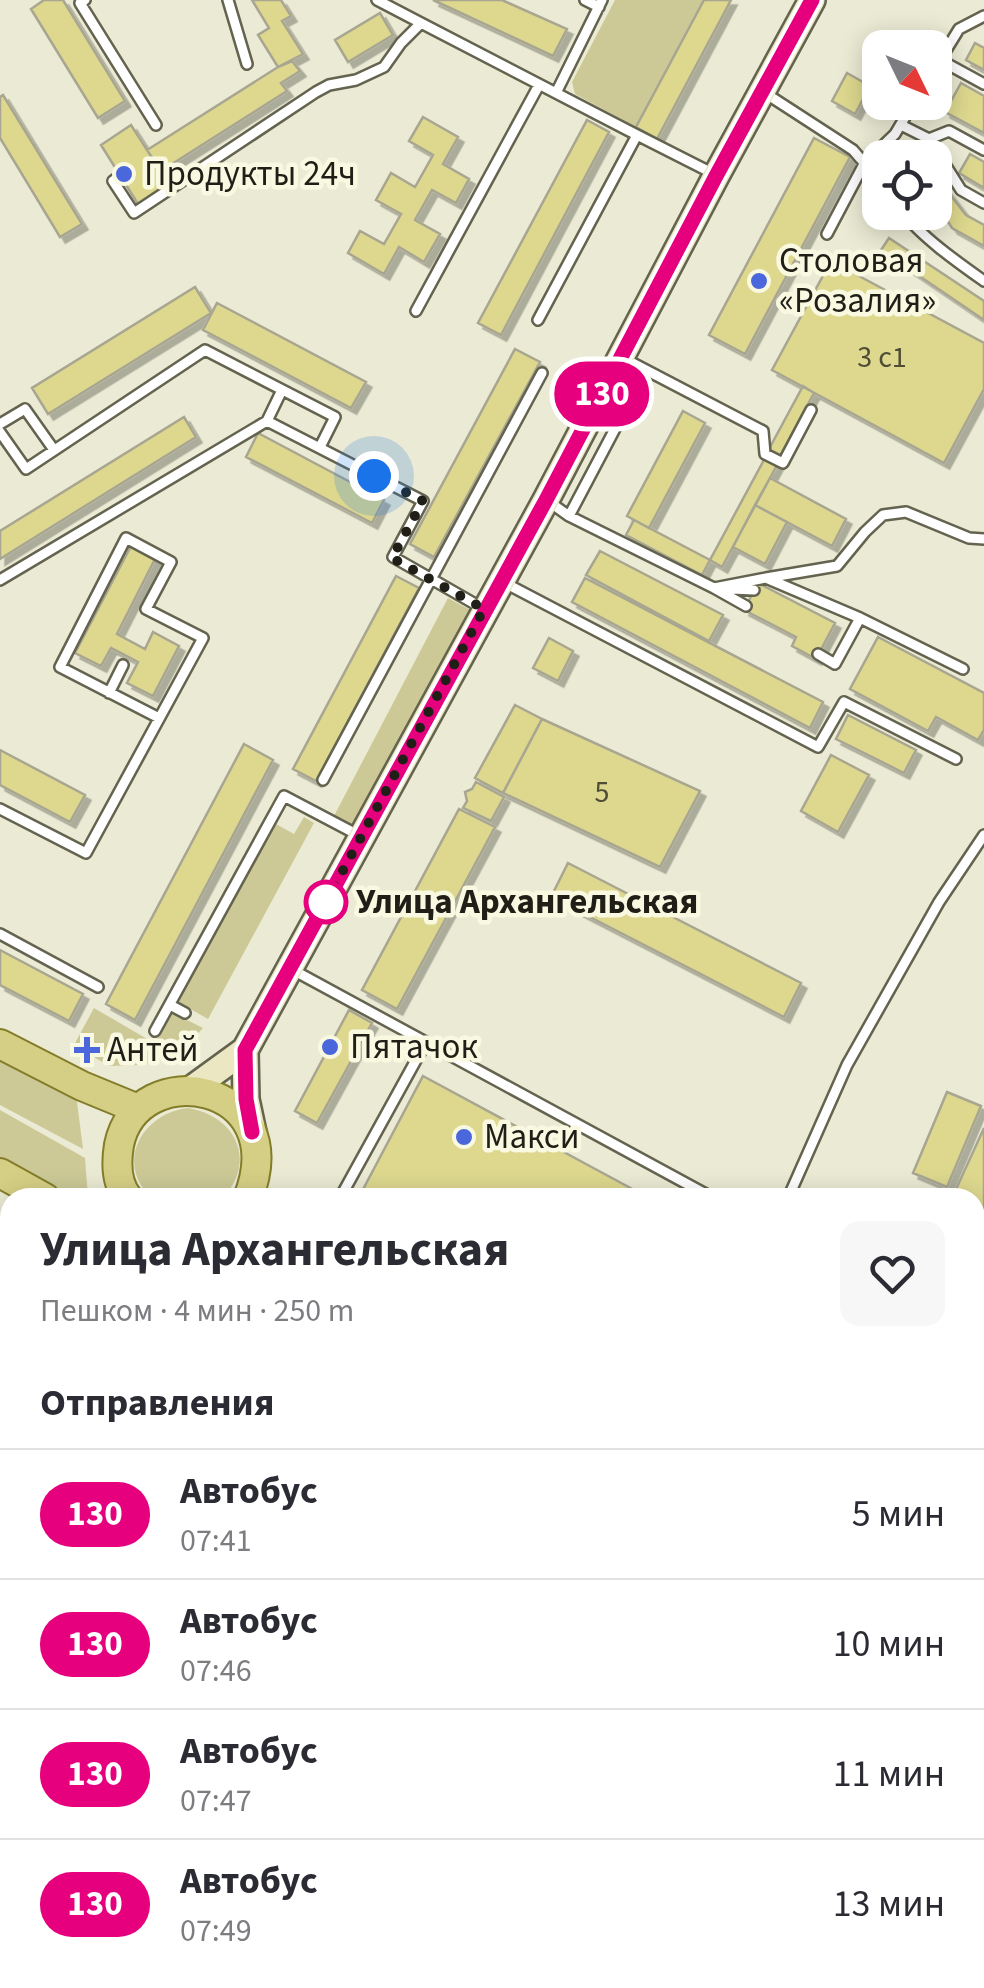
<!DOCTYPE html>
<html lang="ru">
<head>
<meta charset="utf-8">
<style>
	body { margin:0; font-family:"Source Sans 3",sans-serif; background:#f7f7f7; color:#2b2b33; height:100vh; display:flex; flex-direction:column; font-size:38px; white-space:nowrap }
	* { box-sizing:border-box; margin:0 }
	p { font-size:32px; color:#7c7c81 }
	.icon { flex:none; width:55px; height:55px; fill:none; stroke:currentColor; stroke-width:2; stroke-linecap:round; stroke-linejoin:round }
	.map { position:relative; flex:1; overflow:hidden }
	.panel { position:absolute; left:0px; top:1188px; width:985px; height:802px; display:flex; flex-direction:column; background:#fff; border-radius:30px 30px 0 0; box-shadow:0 5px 25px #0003 }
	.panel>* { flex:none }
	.badge { padding:0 20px; border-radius:32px; font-size:35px; line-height:65px }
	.needle { width:65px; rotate:133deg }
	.tools { position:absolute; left:862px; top:30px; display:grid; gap:20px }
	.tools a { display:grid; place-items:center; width:90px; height:90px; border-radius:20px; background:#fff; box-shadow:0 5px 25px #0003; font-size:50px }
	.you { position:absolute; width:50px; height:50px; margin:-25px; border:8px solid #fff; border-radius:50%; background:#1a73e8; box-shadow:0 0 0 15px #1a73e833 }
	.map>.badge { position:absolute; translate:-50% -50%; box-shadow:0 0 0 5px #fff }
	h2 { padding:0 40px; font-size:38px; line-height:90px }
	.round { display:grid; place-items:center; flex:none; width:105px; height:105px; border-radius:20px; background:#f7f7f7 }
	.overview { display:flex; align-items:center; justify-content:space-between; height:170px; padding:0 40px }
	h1 { font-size:48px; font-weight:700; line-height:75px }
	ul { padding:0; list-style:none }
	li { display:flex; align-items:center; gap:30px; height:130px; padding:0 40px; border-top:2px solid #e1e1e2 }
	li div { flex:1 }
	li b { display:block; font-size:38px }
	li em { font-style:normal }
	li .badge { min-width:110px; font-weight:700; text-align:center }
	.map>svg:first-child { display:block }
</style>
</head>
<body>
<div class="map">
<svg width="984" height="1988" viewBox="0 0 984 1988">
	<defs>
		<filter id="shadow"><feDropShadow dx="5.5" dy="5.5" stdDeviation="0" flood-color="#0004"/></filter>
	</defs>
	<rect width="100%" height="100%" fill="#ebead4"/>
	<!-- green -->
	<path fill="#ccc997" d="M615,0H704L636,127L575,94L572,82Z
		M448,598L472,611L355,826L334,816Z
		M304,817L314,823L208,1019L178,1002L276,824L294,834Z
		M94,1008L154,1043L173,1013L203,1028L178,1055L140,1065L109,1066L74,1045Z
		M0,1055L76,1094L83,1149L0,1105Z
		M188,1108C235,1116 257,1159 224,1197H151C114,1162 143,1113 188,1108Z
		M0,1110L85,1158L88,1197H66L0,1159Z"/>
	<!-- building -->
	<path fill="#ddd88e" stroke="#a8a691" stroke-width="2.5" filter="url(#shadow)" d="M44,0H63L125,101L98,118L31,9Z
		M252,0H281L291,16L282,21L303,54L278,67L258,35L269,28Z
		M433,0H502L567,29L553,56Z
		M704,0H731L657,139L636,127Z
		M380,13L393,35L348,62L335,40Z
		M975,43L984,48V70L966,60Z
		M292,61L300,71L281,83L287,91L161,171L147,150L278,67Z
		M847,73L870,86L855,114L832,101Z
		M961,83L984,96V133L945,112Z
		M3,95L82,224L60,237L0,138V97Z
		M423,117L458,137L443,164L469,179L456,203L432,190L415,220L440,234L424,262L399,247L384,274L348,253L360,231L384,244L401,214L376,200L391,173L415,187L433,155L409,141Z
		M587,120L609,132L501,335L478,323Z
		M131,125L169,184L138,204L101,145Z
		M814,138L850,157L745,354L709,335Z
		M970,154L984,162V188L959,173Z
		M935,175L966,215L984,225V246L952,228L935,201Z
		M889,238L984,301V320L881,250Z
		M831,261L984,343V389L944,463L772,370Z
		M195,287L211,313L48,414L32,388Z
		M217,303L366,382L351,408L203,330Z
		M515,349L540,362L434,557L410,544Z
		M803,386L814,393L780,456L769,449Z
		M683,411L705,423L649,528L627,516Z
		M184,417L196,437L0,559V531Z
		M258,433L384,500L372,523L246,457Z
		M765,458L777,465L722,567L710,560Z
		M770,478L846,519L832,546L755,505Z
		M755,505L787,522L765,564L733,547Z
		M634,520L710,560L702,575L626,535Z
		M131,546L155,559L117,634L145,649L153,632L179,646L153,696L127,683L138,662L111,648L101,666L75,653Z
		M600,551L723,615L709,641L586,575Z
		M396,576L419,588L316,781L293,769Z
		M585,578L823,702L810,728L572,602Z
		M758,583L835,623L816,659L792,646L796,637L744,610Z
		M878,637L984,693V730L978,740L936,717L928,731L850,689Z
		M549,638L573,651L558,681L533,668Z
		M515,705L542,719L503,793L475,778Z
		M848,715L916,750L904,773L836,739Z
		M542,719L700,791L660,867L503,793Z
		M244,744L273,760L135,1020L106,1004Z
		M0,750L85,795L70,822L0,785Z
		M831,755L869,775L838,832L801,811Z
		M476,782L504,797L491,821L463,808L467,801L465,792L472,789Z
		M459,809L495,827L397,1009L362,990Z
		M568,863L801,983L784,1017L551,897Z
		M0,950L83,994L69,1021L0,985Z
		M349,1010L372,1023L317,1123L295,1111Z
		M423,1076L649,1198L359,1197Z
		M947,1092L981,1106L947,1187L913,1173Z
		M984,1128V1206L977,1221L975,1219V1198H952Z
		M984,1373V1460L982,1465L975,1461V1392Z
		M0,1579L10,1595V1651L0,1635Z
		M0,1774L10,1789V1806L0,1813Z
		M975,1802L984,1816V1863L975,1848Z
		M0,1930L10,1947V1980H29L33,1988H0Z
		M401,1980H437L442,1988H406Z
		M465,1980H518L523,1988H453Z
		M797,1980H830L835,1988H802Z
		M926,1980H962L967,1988H931Z"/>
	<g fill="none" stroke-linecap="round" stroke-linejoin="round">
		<!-- service casing -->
		<g stroke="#64634f" stroke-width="14">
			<path id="service" d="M85,0L80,3L156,125
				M228,0L247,64
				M585,0L599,7
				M421,23L637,135
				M940,60L984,84
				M935,68L959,29L984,16
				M556,93L602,0
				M765,93L853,150L880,181
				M901,125L929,139L961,190L984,203
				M929,139L949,131L984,150
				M120,176L113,181L134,213L316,92L329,85L356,80L384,67L401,43L421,23L377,0
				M903,212C920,236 960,264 984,281
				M827,234L864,164L895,134L914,102
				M416,311L539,85
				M538,320L637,135L714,174
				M623,358L763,431L765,454L783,463L811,410
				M282,390L267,421L423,501L393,557L482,608
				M0,424L25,409L54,450
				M0,432L26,469L205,350L335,417L320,447
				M548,501L569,516L714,588L746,606
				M569,516L646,370
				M766,578L837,566L865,532L883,515L906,512L969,538L984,539
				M0,580L267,421
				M503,582L818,747L844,702L956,759
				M714,588L766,578L860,618L835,664L818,654
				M732,589L754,590
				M860,618L963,669
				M109,693L123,665
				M323,780L542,373
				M0,809L86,853L203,638L146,609L171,562L126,538L60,667L159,718
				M0,934L98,987
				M293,970L713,1198
				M170,1005L185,1013
				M155,1031L284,796L360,836
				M340,1198L426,1042
				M788,1198L847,1065L939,902L984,835
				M0,1555L10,1569
				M0,1728L10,1744
				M975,1896L984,1910
				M159,1980L164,1988
				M765,1980L770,1988
				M894,1980L899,1988
				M120,1988L123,1980
				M211,1988L224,1980
				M696,1988L708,1980"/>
		</g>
		<!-- minor casing -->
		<g stroke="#64634f" stroke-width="22">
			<path id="minor" d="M975,1319L984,1301"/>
		</g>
		<!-- secondary casing -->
		<g stroke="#64634f" stroke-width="30">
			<path id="secondary" d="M245,1050L246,1099L253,1132
				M190,1090L245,1050L546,500L716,176L812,0
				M0,1444L10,1435"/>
		</g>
		<!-- primary casing -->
		<g stroke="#837d2a" stroke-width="32">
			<path id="primary" d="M0,1044L82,1086L138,1109
				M0,1173L45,1198
				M128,1198C116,1183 116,1163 119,1145C137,1055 294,1081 248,1198
				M975,1539L984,1543
				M975,1615L984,1619
				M975,1640L984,1645
				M975,1708L984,1711"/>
		</g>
		<!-- service -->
		<use href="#service" stroke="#fff" stroke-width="9"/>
		<!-- minor -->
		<use href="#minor" stroke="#fff" stroke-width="18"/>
		<!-- secondary -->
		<use href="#secondary" stroke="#eae7c2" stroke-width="25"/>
		<!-- primary -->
		<use href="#primary" stroke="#d5cf85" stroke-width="28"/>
	</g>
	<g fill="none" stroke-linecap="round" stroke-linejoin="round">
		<!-- line casing -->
		<g stroke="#fff" stroke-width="22">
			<path id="line" d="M252,1132L246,1099L245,1050L546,500L716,176L812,0"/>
		</g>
		<!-- line -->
		<use href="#line" stroke="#e6007e" stroke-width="15"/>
		<!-- walk -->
		<path stroke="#201f17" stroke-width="10" stroke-dasharray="0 18" d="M326,902L484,609L392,558L423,501L374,476"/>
	</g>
	<!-- markers -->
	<g fill="#4a67db" stroke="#f9f8e1" stroke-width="4">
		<circle cx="124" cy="174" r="10"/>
		<circle cx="759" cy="281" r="10"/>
		<circle cx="330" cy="1047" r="10"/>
		<path d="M82 1035h10v10h10v10h-10v10h-10v-10h-10v-10h10z"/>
		<circle cx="464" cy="1137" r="10"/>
	</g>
	<circle fill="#fff" stroke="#e6007e" stroke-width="5" cx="326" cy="902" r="20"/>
	<g text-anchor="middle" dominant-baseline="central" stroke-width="9" stroke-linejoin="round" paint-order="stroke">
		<!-- number labels -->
		<g font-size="30" fill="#4f4d35">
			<text x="882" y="357">3 с1</text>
			<text x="602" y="792">5</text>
		</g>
		<!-- poi labels -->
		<g font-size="35" fill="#201f17" stroke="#f9f8e1" text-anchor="start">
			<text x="144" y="174">Продукты 24ч</text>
			<text x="779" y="261">Столовая<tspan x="779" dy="40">«Розалия»</tspan></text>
			<text x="350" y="1047">Пятачок</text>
			<text x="107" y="1050">Антей</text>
			<text x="484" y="1137">Макси</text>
		</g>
		<!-- stop labels -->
		<g font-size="35" font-weight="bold" fill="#201f17" stroke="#f9f8e1" text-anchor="start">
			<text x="356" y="902">Улица Архангельская</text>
		</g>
	</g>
</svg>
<div class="tools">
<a><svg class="needle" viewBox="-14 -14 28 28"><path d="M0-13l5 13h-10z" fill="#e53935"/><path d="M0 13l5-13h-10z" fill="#7c7c81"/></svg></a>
<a><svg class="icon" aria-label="locate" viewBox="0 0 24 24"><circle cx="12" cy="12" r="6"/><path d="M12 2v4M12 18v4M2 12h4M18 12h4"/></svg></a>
</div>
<div class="you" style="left:374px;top:476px"></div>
<b class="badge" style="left:602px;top:394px;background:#e6007e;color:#fff">130</b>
<section class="panel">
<div class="overview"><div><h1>Улица Архангельская</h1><p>Пешком · 4 мин · 250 m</p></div><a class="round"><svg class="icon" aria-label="heart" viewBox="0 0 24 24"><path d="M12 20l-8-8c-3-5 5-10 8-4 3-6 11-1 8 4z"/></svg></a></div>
<h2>Отправления</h2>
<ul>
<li><span class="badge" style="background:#e6007e;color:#fff">130</span><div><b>Автобус</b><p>07:41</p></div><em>5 мин</em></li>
<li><span class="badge" style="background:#e6007e;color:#fff">130</span><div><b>Автобус</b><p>07:46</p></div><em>10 мин</em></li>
<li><span class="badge" style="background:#e6007e;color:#fff">130</span><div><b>Автобус</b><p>07:47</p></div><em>11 мин</em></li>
<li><span class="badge" style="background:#e6007e;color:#fff">130</span><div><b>Автобус</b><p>07:49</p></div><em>13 мин</em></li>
</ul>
</section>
</div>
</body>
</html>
